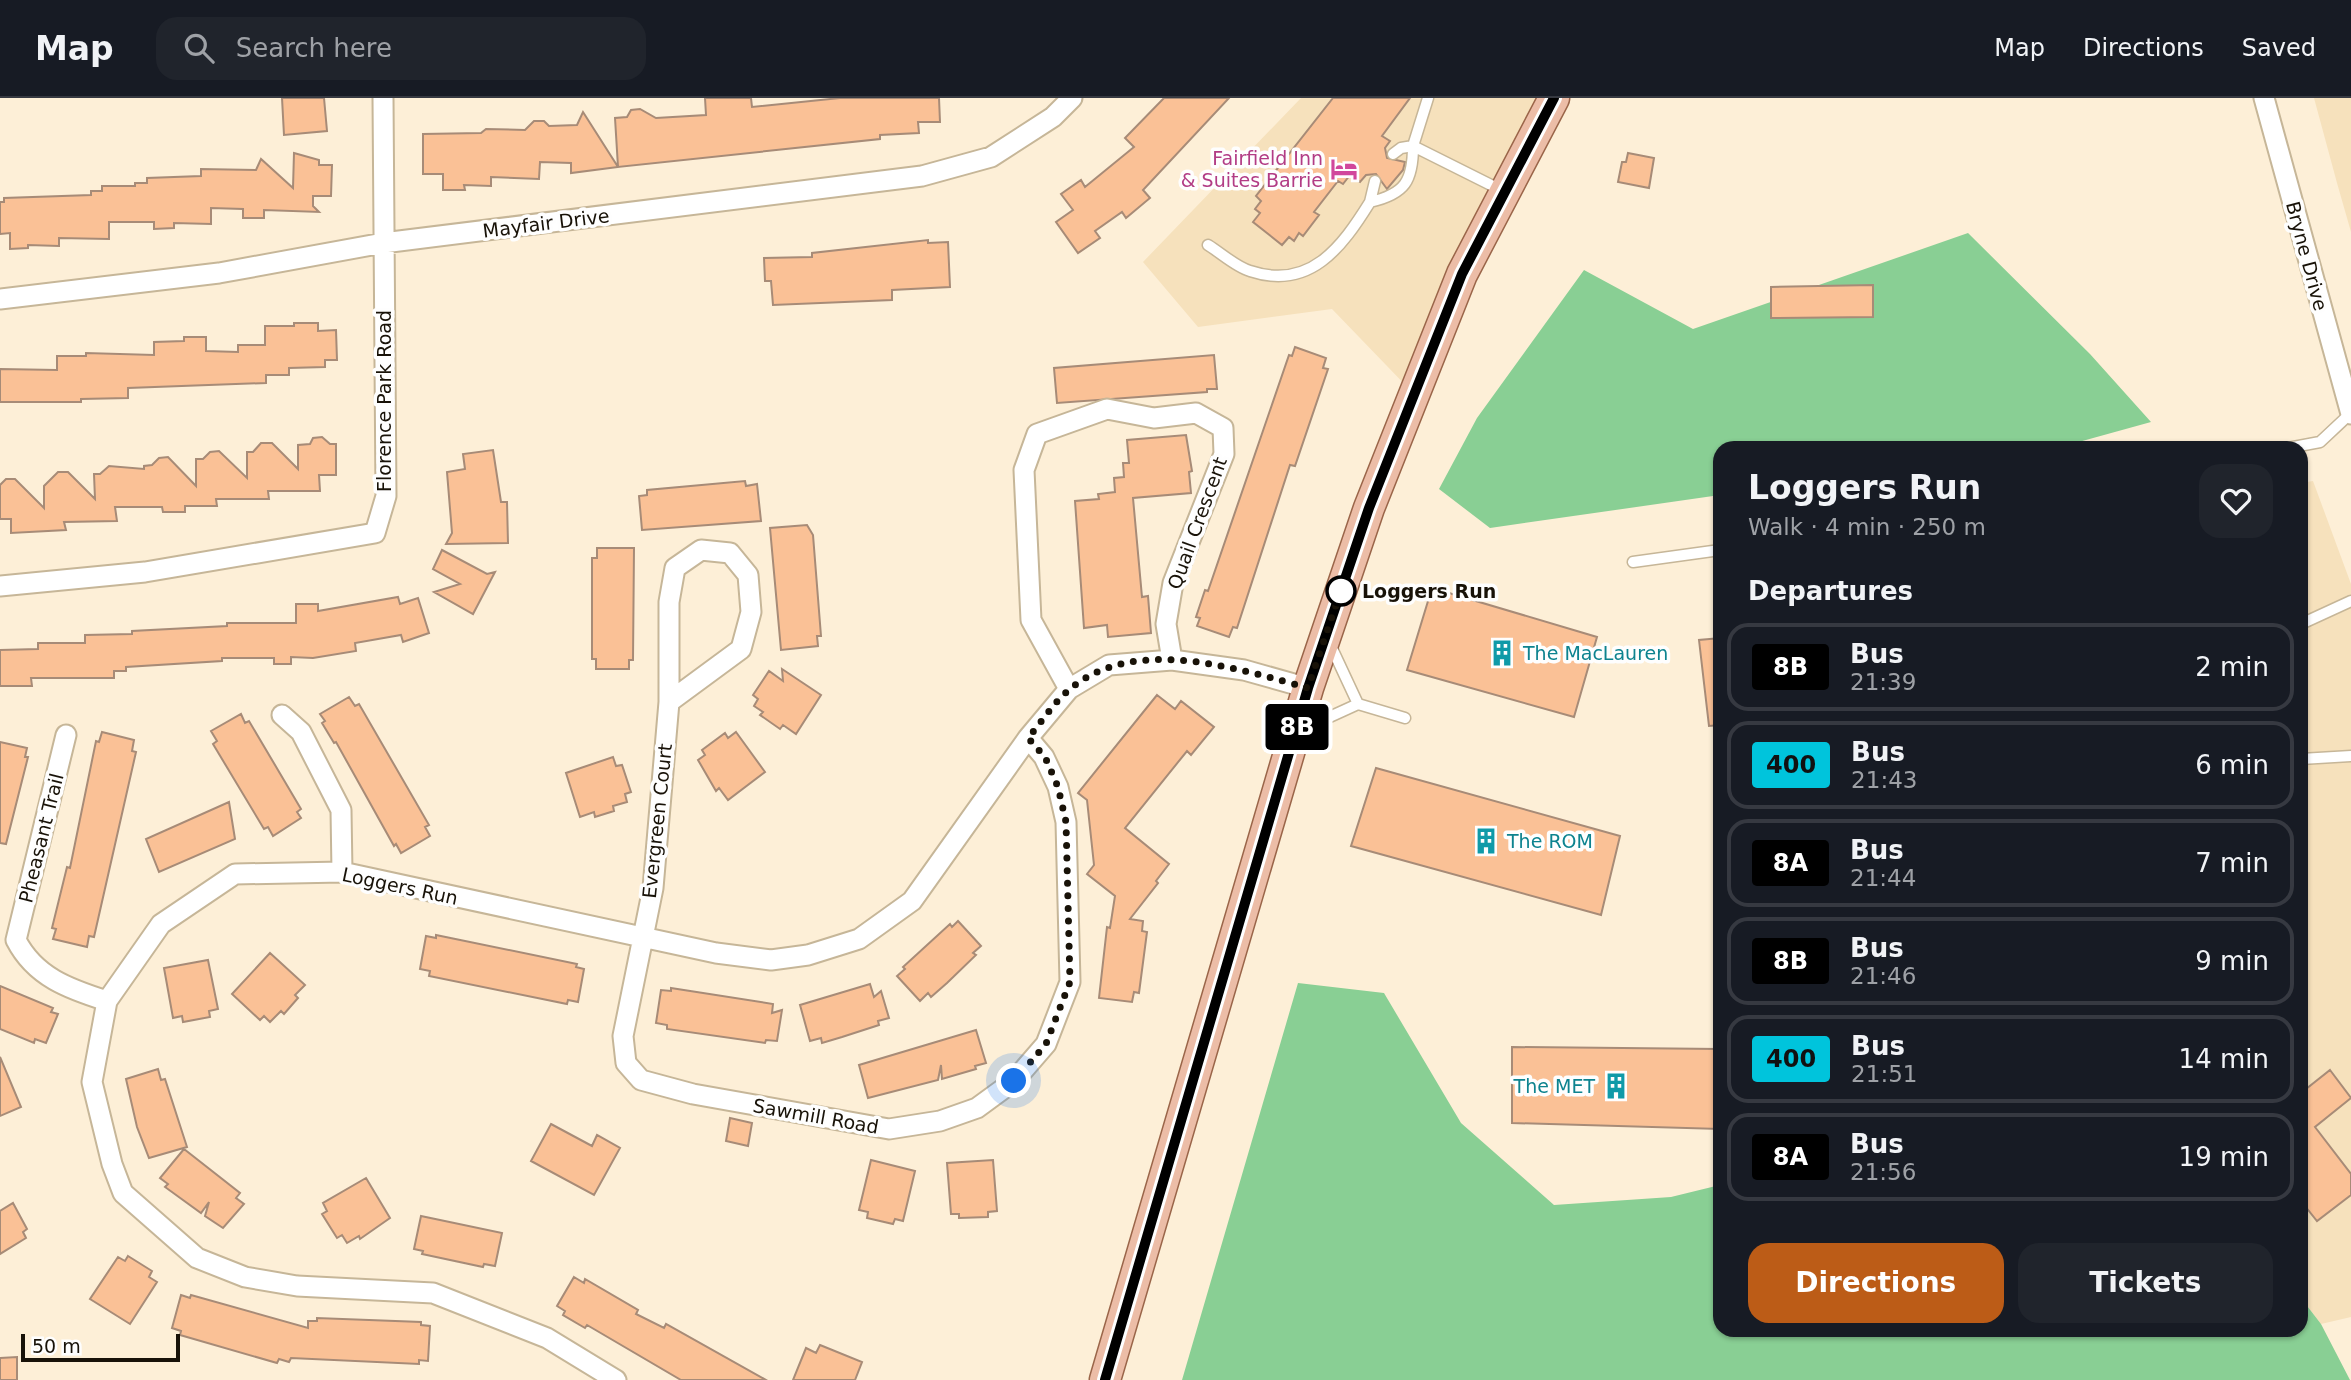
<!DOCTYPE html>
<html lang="en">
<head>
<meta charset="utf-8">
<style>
	body { margin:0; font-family:"DejaVu Sans",sans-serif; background:#20242c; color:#f1f3f6; height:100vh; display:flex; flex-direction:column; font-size:26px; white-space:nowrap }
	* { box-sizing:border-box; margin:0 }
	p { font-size:23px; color:#9ea1a6 }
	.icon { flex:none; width:38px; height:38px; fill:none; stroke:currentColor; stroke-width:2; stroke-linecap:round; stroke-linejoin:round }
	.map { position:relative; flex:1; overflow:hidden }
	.side { position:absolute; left:1713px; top:343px; width:595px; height:896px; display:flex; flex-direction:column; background:#171b24; border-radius:21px; box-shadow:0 2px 5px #0004 }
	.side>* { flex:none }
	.badge { padding:0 14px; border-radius:5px; font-size:24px; line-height:46px }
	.scale { position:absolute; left:21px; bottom:18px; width:159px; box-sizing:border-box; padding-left:7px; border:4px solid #181208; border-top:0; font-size:19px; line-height:24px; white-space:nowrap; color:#181208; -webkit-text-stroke:5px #fefefe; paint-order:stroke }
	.you { position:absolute; width:35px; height:35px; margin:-18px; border:5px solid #fff; border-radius:50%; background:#1a73e8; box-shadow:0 0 0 10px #1a73e833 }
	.map>.badge { position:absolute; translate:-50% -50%; box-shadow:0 0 0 4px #fff }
	h2 { padding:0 35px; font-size:26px; line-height:63px }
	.round { display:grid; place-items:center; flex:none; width:74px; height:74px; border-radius:21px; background:#20242c }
	.headline { display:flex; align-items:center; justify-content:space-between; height:119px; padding:0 35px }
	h1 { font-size:33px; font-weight:600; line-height:52px }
	.button { display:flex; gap:14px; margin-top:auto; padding:14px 35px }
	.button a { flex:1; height:80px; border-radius:21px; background:#bc5c17; color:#fff; font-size:28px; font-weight:600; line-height:80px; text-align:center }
	.button a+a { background:#20242c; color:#f1f3f6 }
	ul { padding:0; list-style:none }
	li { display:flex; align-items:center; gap:21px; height:88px; margin:0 14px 10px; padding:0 21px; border:4px solid #363941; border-radius:21px }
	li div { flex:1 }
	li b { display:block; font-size:26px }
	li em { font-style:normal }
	li .badge { min-width:77px; font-weight:700; text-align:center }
	header { display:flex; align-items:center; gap:42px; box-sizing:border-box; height:98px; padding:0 35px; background:#171b24; border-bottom:2px solid #363941 }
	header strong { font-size:33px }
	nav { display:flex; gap:38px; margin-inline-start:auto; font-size:24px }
	.search { width:490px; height:63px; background:#20242c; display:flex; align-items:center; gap:18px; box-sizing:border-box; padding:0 24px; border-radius:21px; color:#9ea1a6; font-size:26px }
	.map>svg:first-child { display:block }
</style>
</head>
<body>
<header>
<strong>Map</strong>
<div class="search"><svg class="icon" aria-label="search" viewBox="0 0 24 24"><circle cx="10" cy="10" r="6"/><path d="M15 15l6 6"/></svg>Search here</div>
<nav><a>Map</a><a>Directions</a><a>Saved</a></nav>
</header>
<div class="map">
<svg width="2351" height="1282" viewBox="0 0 2351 1282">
	<rect width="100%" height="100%" fill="#fdefd7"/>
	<!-- built -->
	<path fill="#f6e1bc" d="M1301,0H1554L1414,296L1332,211L1198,229L1143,164Z
		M2314,0H2351V134L2337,85Z
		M2313,383L2351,486V1219L2321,1226L2301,1200V385Z"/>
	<!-- forest -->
	<path fill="#89cf94" d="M1968,135L2090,256L2151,324L2057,350H1720V397L1490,430L1439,391L1477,320L1584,172L1693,231Z
		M1298,885L1384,895L1461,1025L1554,1107L1671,1099L1720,1087V1232H2301V1200L2321,1226L2350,1282H1182Z"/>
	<!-- building -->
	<path fill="#fac196" stroke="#a78b77" stroke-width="2" d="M282,0H324L327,33L284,37Z
		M705,0H751L752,9L840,0H939L940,24H918L919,35L880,37V41L618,69L615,20L627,19L631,12L640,11L656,20L706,17Z
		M1164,0H1229L1143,92L1150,100L1126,120L1122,114L1095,133L1100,140L1078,155L1056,124L1073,112L1061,96L1081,82L1085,89L1134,49L1125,40Z
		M1333,0H1410L1382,38L1390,43L1385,50L1387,60L1405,64L1403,72L1387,91L1376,76L1366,77L1360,84L1350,77L1343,86L1338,83L1314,114L1319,117L1303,138L1299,135L1294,143L1289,139L1282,147L1253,124L1260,115L1255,111L1261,103L1256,98Z
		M583,14L618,69L571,75V65L540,64L539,81L491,79V88L464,87L465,92H443V76H423V36L481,35L486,31L525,32L534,23H544L549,28L577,27Z
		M294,55L319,62V67H332L331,98H313V108L319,114L264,112V120H243V111L211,110V126L174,125V130L154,131V124H109V141L59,140V148L28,147V150L10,151V135L0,136V104H4V100L91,97V93H102V88H135V85H147V80L201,78V71L256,72L261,61L293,90Z
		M1628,55L1654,60L1649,90L1618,84L1622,64H1626Z
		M928,142V145L948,144L950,189L892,192V202L773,207L771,183H765L764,160L812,159V155Z
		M1873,187V219L1771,220V189Z
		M294,225H318V233L336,232L337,262H325V269L289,270V277H266V285L128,290V300L81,301V304H0V271L57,272V258H86V255L154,257V244L184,243V239H206V253L238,254V247H265V228H294Z
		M1295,249L1326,260L1323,270L1328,271L1295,368L1290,367L1237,530L1233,529L1229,539L1197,528L1200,520L1196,519L1205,492L1208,493L1289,257L1292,258Z
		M1214,257L1217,291H1207V294L1057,305L1054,270Z
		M1186,337L1192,373L1189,374L1191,395L1133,400L1142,499L1148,498L1151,535L1108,539L1107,527L1084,530L1075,403L1099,401L1098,396L1115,394L1114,380L1124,379L1123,365H1129L1127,342Z
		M322,339L330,346H336V377H319L320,393H268L269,401H216L217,408H185V414H163L162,409H115L117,423L64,424L66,432L11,435V421H0V387L6,381H15L44,410V388L58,374H68L95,401L94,376H100L109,368L144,371V368L152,367L159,360L168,359L196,388V361H203L210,354L219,353L247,380V354H253L261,345H272L298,371V347L310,346L313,340Z
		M493,352L501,404H507L508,445L446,446L452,435L447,374L465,371L463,356Z
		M745,383L746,388L757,386L761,423L642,432L639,398L647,397V392Z
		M807,427L813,437L821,538H817L818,548L781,552L770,430Z
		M597,450H634L633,562H629V571H596V561H592V460H597Z
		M442,452L487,476L495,474L473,516L434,494L460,486L433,471Z
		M1432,490L1597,539L1574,619L1407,572Z
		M398,499L400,506L418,500L429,535L403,544L401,537L355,545L356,553L313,560L291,559V566H274V560H222V563L126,569V573H114V580H31L32,588H0V552L38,551V545H85V537L132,536V533L227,528V525H296V506H318V513Z
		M1720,540V627L1709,628L1699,542Z
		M782,571L821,597L796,636L783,627L780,631L760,617L763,614L754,608L758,601L753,597L769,573L783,583Z
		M1157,597L1175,611L1181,603L1214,629L1191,657L1187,653L1125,730L1169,766L1156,783L1158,785L1130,821L1143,823L1142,833L1147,834L1139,895L1134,894L1132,904L1099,900L1107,829L1110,830L1115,798L1087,776L1094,767L1087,702L1078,695Z
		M349,599L355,608L359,606L429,727L425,729L430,738L401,755L396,746L394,748L336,644L334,645L322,625L325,623L320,616Z
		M241,616L245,625L249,623L301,711L297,714L301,720L273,738L268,729L264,731L213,646L217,643L211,633Z
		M102,634L134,642L132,653L136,654L94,839L89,838L87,849L53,841L56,831L52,830L67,769L70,770L96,643L99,644Z
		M736,634L765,674L728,702L719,690L716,693L698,662L705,657L702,652L725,635L728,640Z
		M0,644L27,650L25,659H28L6,746L0,745Z
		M613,659L616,668L622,667L631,694L625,696L627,704L613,708L614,713L595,719L594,714L580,719L566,675Z
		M1376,670L1620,738L1601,817L1351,748Z
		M229,704L235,741L159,774L146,741Z
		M958,823L981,848L973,855L976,857L947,885L931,899L928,895L920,903L897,878L905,871L903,869L950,826L952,829Z
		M436,837L577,866L576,869L584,871L578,904L568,902L567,906L429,878L430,873L420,871L426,838L436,840Z
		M270,855L305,887L295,897L298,900L284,916L281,913L270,924L264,918L260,922L232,896Z
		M208,862L218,911L209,913L210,919L183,924L182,918L173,920L164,870Z
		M870,886L874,899L881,893L889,920L878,923L879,927L842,939L822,945L821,940L810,943L800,907Z
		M0,888L53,910L51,914L58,916L46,945L35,941L34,945L0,931Z
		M671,890L773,906L772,915L782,912L777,943L766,942L765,945L667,931V927L656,925L661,892L671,893Z
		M976,932L986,965L975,968L976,971L942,981L941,967L938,982L868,1000L859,967Z
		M1512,949L1720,951V1031L1512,1025Z
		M0,959L21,1009L0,1018Z
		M158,971L161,982L165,981L187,1049L149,1060L137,1029L126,981Z
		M2330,972L2351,1000L2315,1029L2351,1076V1097L2317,1123L2301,1103V995Z
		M730,1020L752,1025L748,1048L726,1043Z
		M551,1026L592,1048L597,1037L620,1050L594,1097L531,1063Z
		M184,1051L240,1095L236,1100L244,1106L223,1130L205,1118L209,1104L201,1115L165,1089L168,1086L160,1080Z
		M871,1062L915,1073L903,1123L895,1121L893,1126L867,1120L868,1114L859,1112Z
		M993,1062L997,1113L988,1114V1119L959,1120V1116H951L947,1065Z
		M366,1080L390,1120L360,1141L359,1138L347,1145L342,1137L337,1140L322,1116L327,1113L323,1105Z
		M13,1105L27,1131L23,1134L26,1140L0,1156V1113Z
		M421,1118L502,1135L495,1168L484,1166L483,1169L422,1156L423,1153L414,1151Z
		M128,1158L152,1173L149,1179L157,1184L130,1226L90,1201L118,1159L125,1163Z
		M574,1179L584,1185L585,1181L638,1212L636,1216L664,1230L666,1226L766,1282H681L587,1227L585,1230L563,1217L565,1213L557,1208Z
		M181,1197L190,1200L191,1197L308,1230V1223H317V1220L421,1224V1227L430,1228L428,1263L419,1262V1266L291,1260L289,1264L279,1261L277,1265L180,1237L181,1233L172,1230Z
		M820,1247L862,1264L855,1282H793L806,1250L816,1255Z
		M17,1259V1282H0V1260Z"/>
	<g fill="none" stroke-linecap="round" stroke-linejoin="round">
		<!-- service casing -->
		<g stroke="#c6b698" stroke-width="13">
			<path id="service" d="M1428,0L1413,48L1501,92
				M1370,104L1375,83
				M1208,147C1221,155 1236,169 1250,173C1310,193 1342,149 1370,104C1405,96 1413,83 1413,48L1401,50L1393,56
				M2288,350L2320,344L2351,315
				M1633,464L1720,452
				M2301,526L2351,503
				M1330,546L1358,606
				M1301,632L1358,606L1405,620
				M2301,661L2351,658"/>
		</g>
		<!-- minor casing -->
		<g stroke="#c6b698" stroke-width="23">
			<path id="minor" d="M2264,0L2351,316
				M0,201L219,175L383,145L922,78L991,59L1053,19L1072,0
				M0,488L145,474L375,435L386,398L383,0
				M1069,591L1031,522L1024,372L1037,336L1107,311L1154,320L1196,315L1223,330L1224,356L1173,485L1166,526L1172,562
				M669,604L741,551L751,514L748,477L730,455L701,452L675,470L669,504V604L653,790L623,938L626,965L641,982L693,996L889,1031L940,1023L977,1010L1014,983L1046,946L1070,884L1066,724L1058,689L1044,659L1028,640
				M282,617L301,634L341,712L342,774
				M16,842L66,637
				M16,842C35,879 69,891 107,903
				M616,1282L547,1240L433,1195L297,1188L245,1179L197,1160L123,1095L112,1066L92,984L107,903L161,826L235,776L342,774L716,855L771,862L808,857L859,841L912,803L1028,640L1069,591L1109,567L1172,562L1244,572L1308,590"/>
		</g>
		<!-- primary casing -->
		<g stroke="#9a6549" stroke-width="33">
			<path id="primary" d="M1105,1282L1308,590L1369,410L1462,176L1554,0"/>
		</g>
		<!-- service -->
		<use href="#service" stroke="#fff" stroke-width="10"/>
		<!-- minor -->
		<use href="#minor" stroke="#fff" stroke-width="19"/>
		<!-- primary -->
		<use href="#primary" stroke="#ecbda7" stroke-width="30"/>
	</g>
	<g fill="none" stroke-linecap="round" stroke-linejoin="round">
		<!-- line casing -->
		<g stroke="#fff" stroke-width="16">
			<path id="line" d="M1105,1282L1308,590L1369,410L1462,176L1554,0"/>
		</g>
		<!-- line -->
		<use href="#line" stroke="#000" stroke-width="10"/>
		<!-- walk -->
		<path stroke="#181208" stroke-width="7" stroke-dasharray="0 12.6" d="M1014,983L1046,946L1070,884L1066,724L1058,689L1045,659L1028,640C1041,625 1054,604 1070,591C1135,537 1235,570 1308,590L1343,486L1341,493"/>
	</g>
	<!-- icons -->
	<defs>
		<g id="hotel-bare" transform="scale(2.1)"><path d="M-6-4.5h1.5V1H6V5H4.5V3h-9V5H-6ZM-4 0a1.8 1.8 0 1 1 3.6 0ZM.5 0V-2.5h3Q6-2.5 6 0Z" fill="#d1479c" stroke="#fefefe" stroke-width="2.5" paint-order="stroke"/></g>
		<g id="building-bare" transform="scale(2.1)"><path d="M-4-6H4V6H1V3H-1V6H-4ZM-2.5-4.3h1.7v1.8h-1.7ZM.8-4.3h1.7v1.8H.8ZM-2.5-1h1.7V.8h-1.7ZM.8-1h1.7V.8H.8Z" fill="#0f9aa8" stroke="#fefefe" stroke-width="2.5" paint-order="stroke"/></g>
	</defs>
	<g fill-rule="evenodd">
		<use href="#hotel-bare" x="1344" y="71"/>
		<use href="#building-bare" x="1502" y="555"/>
		<use href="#building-bare" x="1486" y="743"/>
		<use href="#building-bare" x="1616" y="988"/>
	</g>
	<!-- markers -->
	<circle fill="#fff" stroke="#000" stroke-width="3.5" cx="1341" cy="493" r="14"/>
	<g text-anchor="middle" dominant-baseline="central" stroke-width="7" stroke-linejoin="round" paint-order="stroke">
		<!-- hotel labels -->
		<g font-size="19" fill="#b23c85" stroke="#fefefe" text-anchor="end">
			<text x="1323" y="60">Fairfield Inn<tspan x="1323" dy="22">&amp; Suites Barrie</tspan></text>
		</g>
		<!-- street labels -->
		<g font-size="19" fill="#181208" stroke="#fefefe">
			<text transform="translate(546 125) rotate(-7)">Mayfair Drive</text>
			<text transform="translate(2307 158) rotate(75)">Bryne Drive</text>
			<text transform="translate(384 303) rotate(-90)">Florence Park Road</text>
			<text transform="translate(1197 425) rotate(-70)">Quail Crescent</text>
			<text transform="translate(657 723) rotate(-84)">Evergreen Court</text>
			<text transform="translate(41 740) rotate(-76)">Pheasant Trail</text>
			<text transform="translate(400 788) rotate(12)">Loggers Run</text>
			<text transform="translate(816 1018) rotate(10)">Sawmill Road</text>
		</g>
		<!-- stop labels -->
		<g font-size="19" font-weight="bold" fill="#181208" stroke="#fefefe" text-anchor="start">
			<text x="1362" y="493">Loggers Run</text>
		</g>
		<!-- culture labels -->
		<g font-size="19" fill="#0d838f" stroke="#fefefe" text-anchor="start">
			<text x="1523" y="555">The MacLauren</text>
			<text x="1507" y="743">The ROM</text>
			<text x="1595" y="988" text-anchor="end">The MET</text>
		</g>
	</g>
</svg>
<div class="scale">50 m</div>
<div class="you" style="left:1014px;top:983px"></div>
<b class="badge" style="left:1297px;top:629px;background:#000;color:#fff">8B</b>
<section class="side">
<div class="headline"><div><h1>Loggers Run</h1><p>Walk · 4 min · 250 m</p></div><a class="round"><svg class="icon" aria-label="heart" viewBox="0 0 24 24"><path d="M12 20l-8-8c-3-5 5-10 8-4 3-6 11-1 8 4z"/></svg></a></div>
<h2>Departures</h2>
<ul>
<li><span class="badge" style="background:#000;color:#fff">8B</span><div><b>Bus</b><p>21:39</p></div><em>2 min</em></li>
<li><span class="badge" style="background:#00c4dc;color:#111">400</span><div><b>Bus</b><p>21:43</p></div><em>6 min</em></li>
<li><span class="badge" style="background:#000;color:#fff">8A</span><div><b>Bus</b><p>21:44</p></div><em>7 min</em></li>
<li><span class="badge" style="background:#000;color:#fff">8B</span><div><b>Bus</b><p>21:46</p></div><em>9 min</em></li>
<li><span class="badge" style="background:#00c4dc;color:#111">400</span><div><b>Bus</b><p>21:51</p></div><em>14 min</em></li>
<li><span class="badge" style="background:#000;color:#fff">8A</span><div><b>Bus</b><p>21:56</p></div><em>19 min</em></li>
</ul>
<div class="button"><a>Directions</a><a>Tickets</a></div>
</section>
</div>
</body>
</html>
